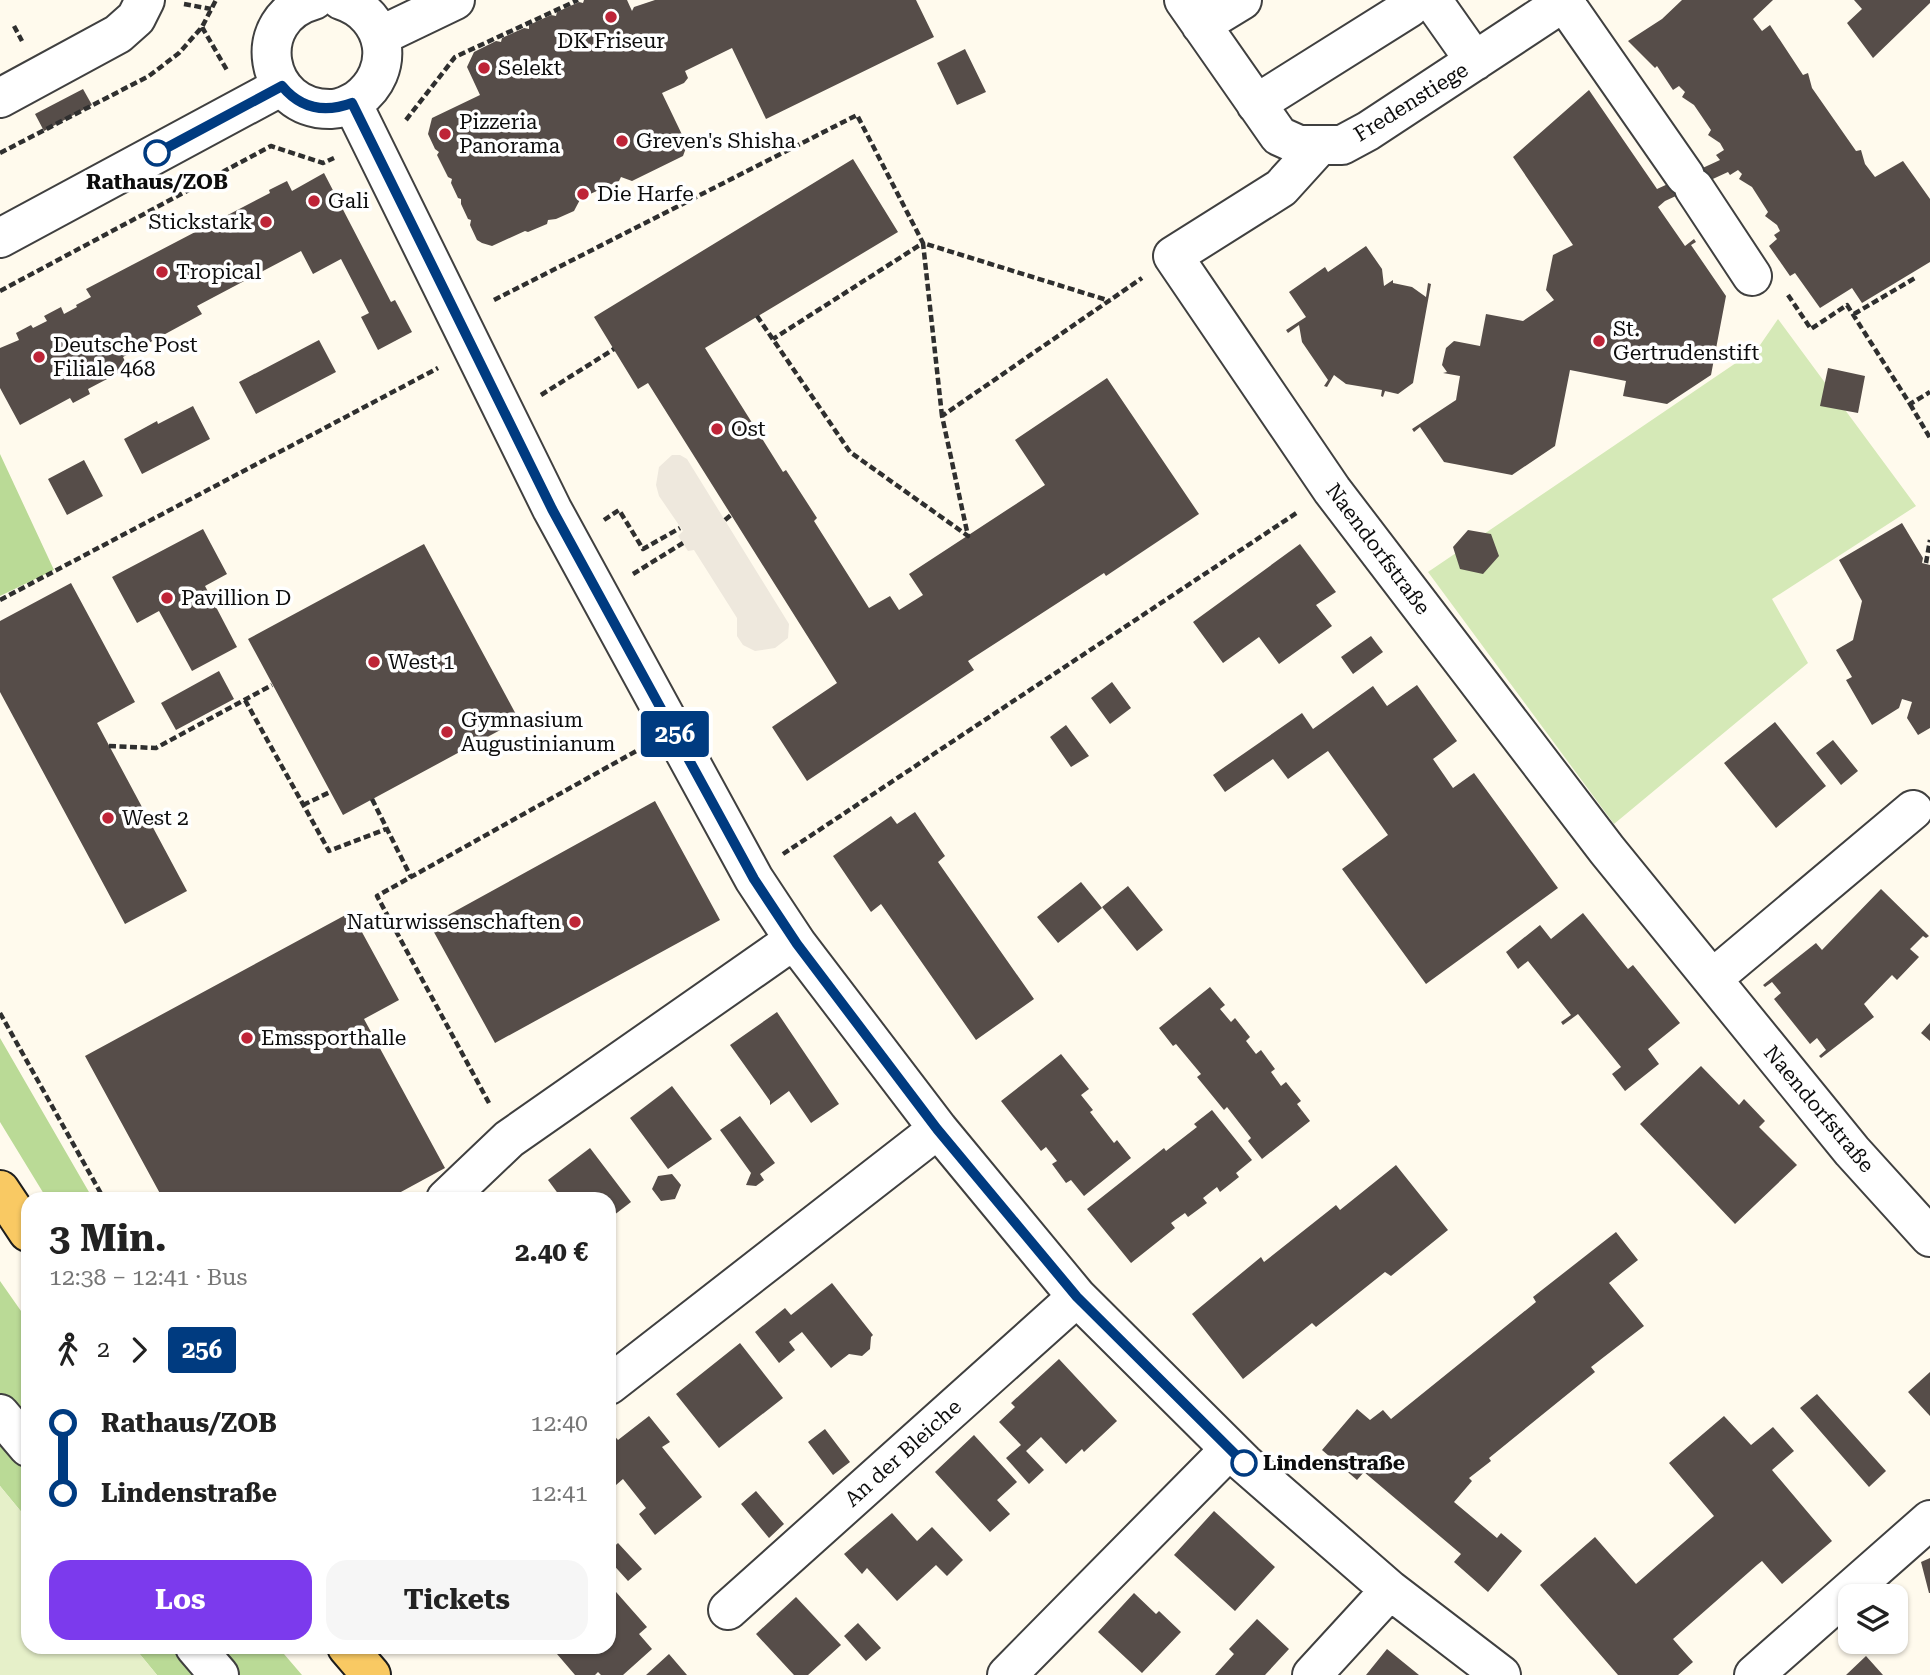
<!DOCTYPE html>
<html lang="de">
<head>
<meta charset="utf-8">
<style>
	body { margin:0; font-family:"Roboto Serif",serif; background:#f6f6f6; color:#222; height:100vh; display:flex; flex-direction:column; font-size:26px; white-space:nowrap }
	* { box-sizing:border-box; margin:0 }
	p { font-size:23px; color:#767676 }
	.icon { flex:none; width:38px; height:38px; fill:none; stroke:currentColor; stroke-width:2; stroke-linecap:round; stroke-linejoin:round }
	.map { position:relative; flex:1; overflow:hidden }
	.sheet { position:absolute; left:21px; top:1192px; width:595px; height:462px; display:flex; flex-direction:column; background:#fff; border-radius:21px; box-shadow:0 2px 5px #0004 }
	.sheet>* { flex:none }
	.badge { padding:0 14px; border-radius:5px; font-size:24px; line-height:46px }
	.controls { position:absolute; left:1838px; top:1584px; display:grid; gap:14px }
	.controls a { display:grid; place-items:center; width:70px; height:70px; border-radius:14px; background:#fff; box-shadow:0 2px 5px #0004; font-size:35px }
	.map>.badge { position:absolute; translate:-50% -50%; box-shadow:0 0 0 4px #fff }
	.legs { display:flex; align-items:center; gap:10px; height:77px; padding:0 28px; font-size:23px }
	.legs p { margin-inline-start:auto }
	.summary { display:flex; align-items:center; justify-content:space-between; height:119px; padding:0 28px }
	h1 { font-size:38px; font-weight:700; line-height:52px }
	.action { display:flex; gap:14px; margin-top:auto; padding:14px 28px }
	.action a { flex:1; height:80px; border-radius:21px; background:#7c3aed; color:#fff; font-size:28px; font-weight:700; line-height:80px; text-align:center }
	.action a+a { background:#f6f6f6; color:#222 }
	ul { padding:0 28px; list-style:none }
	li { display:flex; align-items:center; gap:24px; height:70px; font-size:26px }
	li i { display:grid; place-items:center; width:10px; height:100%; margin:0 9px; background:currentColor }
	li i::after { content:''; width:18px; height:18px; margin:-9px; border:5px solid; border-radius:50%; background:#fff }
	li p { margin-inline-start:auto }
	li:first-child i { background:linear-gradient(#0000 50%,currentColor 0) }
	li:last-child i { background:linear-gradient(currentColor 50%,#0000 0) }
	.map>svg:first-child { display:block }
</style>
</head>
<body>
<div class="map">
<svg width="1930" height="1675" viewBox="0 0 1930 1675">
	<rect width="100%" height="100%" fill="#fffaed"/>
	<!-- green -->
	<path fill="#d5e9b7" d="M1778,319L1916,506L1772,599L1808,663L1614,824L1428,572L1758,348Z"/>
	<!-- forest -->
	<path fill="#bada96" d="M0,454L54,570L0,596Z
		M0,1038L93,1199H47L0,1122Z
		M0,1281L28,1321V1520L0,1486Z
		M134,1647H278L302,1675H157Z"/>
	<!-- pitch -->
	<path fill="#e6f0c9" d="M0,1486L28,1520V1647H134L157,1675H0Z"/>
	<!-- plaza -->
	<path fill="#eee8dd" d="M672,455H680L687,459L789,624L788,638L775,648L755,651L743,645L737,636V618L694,550L688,551L678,536L683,531L659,496L656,485L659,467Z"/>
	<!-- building -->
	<path fill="#564d49" d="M584,0H627L632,11L634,7L655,0H916L934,37L766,119L732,48L685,71L688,78L684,83L662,93L687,145L683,156L632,181L621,177L619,181L588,195L583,194L574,211L556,219L548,220L547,224L528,232L525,231L492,246L482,243L477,240L470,225L471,220L468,219L461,204V199L458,198L451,183L452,179L448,177L437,155L439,152L435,149L428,134L432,118L480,95L467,67L474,52L496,41L501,42L502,38L524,28L529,29V25L551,15L556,16L557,12L579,2L583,3Z
		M1682,0H1773L1753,19L1762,31L1770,25L1803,75L1808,73L1812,88L1856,151L1861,150L1865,164L1875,177L1903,161L1930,199V262L1862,303L1852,288L1820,308L1795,273L1790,276L1769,246L1777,239L1774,235L1780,231L1777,225L1765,216L1768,212L1752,187L1739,179L1742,174L1738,170L1730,175L1728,172L1665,201L1658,207L1685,246L1694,239L1696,242L1691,245L1726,296L1711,375L1667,404L1623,396L1626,381L1570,370L1555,446L1512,475L1444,462L1420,427L1414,432L1412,429L1456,400L1460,376L1443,373L1447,372L1442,365L1446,348L1454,341L1480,346L1486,314L1523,321L1554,300L1546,290L1553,255L1573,245L1513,157L1589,90L1657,189L1720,160L1716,155L1724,150L1720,143L1708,135L1711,130L1694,105L1682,97L1685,92L1679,86L1673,90L1657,66L1655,68L1628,41L1662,19Z
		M1854,0H1930V3L1873,58L1847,23L1862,9Z
		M965,49L986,92L957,105L937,63Z
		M83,89L92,105L44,131L35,114Z
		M853,159L898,232L705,348L783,472L786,470L817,518L814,521L869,608L890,596L899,610L923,595L909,574L1045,485L1015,440L1107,378L1199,514L1106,576L1104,573L968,661L974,670L807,781L772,727L837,683L648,383L638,389L594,317Z
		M324,173L391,302L395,300L412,332L378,350L361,317L369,313L341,259L313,274L301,251L197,306L202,314L123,357L128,368L88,389L90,394L73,403L70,398L20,425L0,388V348L19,340L16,333L31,325L33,328L47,321L44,316L61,307L64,314L77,307L76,305L91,297L86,289L270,193L269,190L287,181L292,191Z
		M1366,246L1382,269L1384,286L1393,280V283L1412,287L1426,297L1428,283L1431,284L1413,383L1398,394L1385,391L1383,397L1381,396L1382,390L1346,384L1334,375L1327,387L1324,386L1328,380L1302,342L1299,325L1288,333L1286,330L1306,317L1289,292L1325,267L1328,272Z
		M319,340L336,372L256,414L239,382Z
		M1828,368L1865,376L1858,413L1820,406Z
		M193,406L210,439L142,474L124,439L157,421L158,424Z
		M84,460L103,496L67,515L48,479Z
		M1902,523L1923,558L1922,563L1930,565V728L1918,735L1907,718L1912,702L1902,699L1899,708L1872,725L1846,680L1852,677L1836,650L1853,640L1862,601L1839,560Z
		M203,529L227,574L205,586L237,647L192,671L159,611L137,623L112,577Z
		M1468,530L1491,534L1499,556L1483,574L1460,569L1453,547Z
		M424,544L519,720L343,815L248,639Z
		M1300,544L1336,592L1316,605L1332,626L1279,664L1259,637L1223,663L1193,622Z
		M71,583L135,702L97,723L187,891L125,924L0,692V621Z
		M1371,636L1383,652L1353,674L1341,657Z
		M219,671L234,699L176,730L161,703Z
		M1112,682L1131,708L1110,724L1091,698Z
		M1417,685L1457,741L1433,759L1453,788L1474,773L1558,888L1426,984L1342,869L1388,835L1328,751L1288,779L1273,759L1225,792L1213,775L1302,713L1313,729L1373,686L1387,706Z
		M1775,722L1826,786L1776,828L1724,763Z
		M1066,725L1089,756L1071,767L1050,737Z
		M1833,740L1858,771L1841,785L1816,753Z
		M655,801L720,920L495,1043L430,925Z
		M915,812L945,856L938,862L1034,999L976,1040L881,904L871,912L833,856L891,816L897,824Z
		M1081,882L1102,908L1058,943L1037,917Z
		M1128,886L1163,930L1137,951L1102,907Z
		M1881,889L1929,936L1926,938L1923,936L1910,949L1919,957L1897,980L1892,975L1864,1004L1874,1017L1821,1058L1819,1056L1826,1050L1817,1038L1810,1044L1774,999L1781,993L1772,982L1765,987L1763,985L1816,943L1822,950Z
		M351,912L399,1000L364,1019L445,1168L388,1199H163L85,1056Z
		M1583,913L1628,969L1633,965L1680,1023L1648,1049L1659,1064L1625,1091L1612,1074L1621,1067L1578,1014L1563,1025L1561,1022L1571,1015L1528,961L1518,969L1506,952L1540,925L1551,939Z
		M1210,987L1225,1005L1220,1009L1231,1022L1235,1018L1250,1037L1246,1041L1256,1054L1261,1050L1275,1069L1271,1072L1281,1086L1286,1082L1301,1101L1297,1104L1310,1121L1262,1159L1248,1141L1251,1138L1227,1107L1224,1110L1197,1077L1201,1074L1176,1044L1173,1046L1159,1028Z
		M777,1012L839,1104L811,1123L789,1091L770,1105V1101L730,1045Z
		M1930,1023V1041L1921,1033Z
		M1061,1054L1089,1089L1081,1095L1093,1110L1090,1112L1114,1143L1117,1140L1131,1158L1084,1196L1071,1180L1066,1183L1052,1164L1057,1161L1046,1147L1041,1151L1001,1101Z
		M1701,1066L1739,1105L1744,1099L1765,1121L1759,1127L1797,1165L1735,1224L1640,1124Z
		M672,1086L712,1139L668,1169L630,1118Z
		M1212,1110L1252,1160L1236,1173L1239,1177L1220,1192L1217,1187L1203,1198L1207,1203L1188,1217L1185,1213L1171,1223L1175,1228L1131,1263L1087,1209L1164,1148L1166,1151L1197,1127L1194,1124Z
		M740,1116L775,1163L760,1174L764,1180L756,1186L746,1185L751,1173L720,1130Z
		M590,1148L631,1202L609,1219V1199H562L548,1180Z
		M1396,1165L1448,1230L1391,1276L1385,1272L1316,1327L1312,1323L1243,1379L1192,1314L1261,1257L1264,1262L1336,1205L1340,1210Z
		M672,1174L681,1185L675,1199L661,1201L652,1189L658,1176Z
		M1616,1232L1638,1260L1609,1283L1644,1326L1591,1367L1595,1372L1489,1458L1491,1461L1469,1478L1472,1481L1454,1502L1497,1538L1501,1533L1522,1551L1488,1592L1454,1562L1461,1554L1364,1472L1357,1480L1322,1450L1357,1409L1370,1420L1383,1410L1391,1419L1536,1302L1533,1297Z
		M832,1283L873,1335L871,1337L870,1349L862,1356L849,1354L831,1368L802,1332L789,1342L795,1350L779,1363L755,1332L785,1308L791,1315Z
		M740,1343L783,1398L719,1448L676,1394Z
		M1059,1359L1117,1421L1084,1452L1082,1449L1066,1464L1041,1437L1026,1451L1044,1470L1029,1484L1006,1458L1021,1445L999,1422L1015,1407L1011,1403Z
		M1930,1372V1416L1908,1392Z
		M1817,1394L1886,1471L1869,1487L1800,1408Z
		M649,1416L670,1442L662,1447L702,1497L655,1535L639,1514L646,1508L623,1479L616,1485L609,1477V1433L611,1432L618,1440Z
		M1724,1416L1751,1445L1773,1427L1794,1451L1772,1470L1832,1541L1782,1584L1762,1561L1757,1565L1673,1639L1693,1662L1678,1675H1618L1540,1585L1595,1537L1636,1584L1714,1516L1669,1463Z
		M825,1429L850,1462L833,1475L808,1442Z
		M974,1435L1017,1482L997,1500L1010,1514L990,1532L935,1472Z
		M756,1491L784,1524L769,1538L741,1504Z
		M1214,1511L1275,1567L1235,1611L1174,1555Z
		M892,1513L917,1541L932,1527L963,1560L947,1576L936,1565L897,1601L867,1568L862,1574L844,1554Z
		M618,1543L642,1569L628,1581L609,1560V1551Z
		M1930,1558V1593H1929L1921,1562Z
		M609,1584L647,1627L639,1634L652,1649L623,1675H601L598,1672L595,1675H575L557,1654L565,1647H609Z
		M1134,1593L1156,1614L1159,1611L1181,1632L1142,1673L1098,1632Z
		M796,1597L841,1645L808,1675H794L756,1634Z
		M1257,1619L1289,1649L1265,1675H1215L1234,1654L1229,1649Z
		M858,1623L881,1648L866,1661L844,1636Z
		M1387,1649L1419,1675H1366Z
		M669,1654L687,1675H646Z
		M1866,1656L1883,1675H1846Z"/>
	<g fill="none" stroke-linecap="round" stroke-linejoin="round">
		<!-- minor casing -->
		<g stroke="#404040" stroke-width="42">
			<path id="minor" d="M314,0C248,18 263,111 332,109C340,109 350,104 357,100C397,71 388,15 341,0
				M1184,0L1279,136L1299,145H1342L1368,131L1567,0
				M1432,0L1475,61
				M1564,2L1685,176
				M1201,25L1242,0
				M380,36L455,0
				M0,98L118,34L136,18L145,0
				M352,103L552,509L754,879L797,944L938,1129L1077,1297L1244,1463L1390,1590L1501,1675
				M1256,104L1409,8
				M1320,145L1281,188L1173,256L1332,490L1607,850L1852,1151L1930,1237
				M1694,188L1752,276
				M0,238L282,86
				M1712,979L1913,810
				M446,1199L509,1139L781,949L797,944
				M609,1385L938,1129
				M0,1414L28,1447
				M728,1610L1077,1297
				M195,1647L219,1675
				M1007,1675L1230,1449
				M1312,1675L1390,1590
				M1754,1675L1930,1520"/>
		</g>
		<!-- major casing -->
		<g stroke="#1e1e1e" stroke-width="42">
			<path id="major" d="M0,1190L28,1232
				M347,1647L371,1675"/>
		</g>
		<!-- path -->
		<path stroke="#2f2f2f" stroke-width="4.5" stroke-dasharray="7 3.5" stroke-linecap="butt" d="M184,4L211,9
			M14,26L22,41
			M202,27L228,72
			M406,120L455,57L578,0
			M0,153L149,76L179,53L202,27L216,0
			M0,291L271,146L323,163L334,158
			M1788,295L1811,329L1847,305L1910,404L1930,392
			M494,300L857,115L923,243L773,339
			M1854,314L1915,278
			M757,316L850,452L968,536L942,416L1142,278
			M541,395L614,349
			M1910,404L1930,438
			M942,416L923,243L1110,301
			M604,520L619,510L643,549L680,528
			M725,520L731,515
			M1926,563L1930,540
			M633,574L683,543
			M0,600L438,368
			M245,700L329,851L386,829
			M109,746L156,748L272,685
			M372,799L411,877
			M303,805L330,792
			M783,854L1298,512
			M0,1013L104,1199
			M489,1103L377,896L638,750"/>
		<!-- minor -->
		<use href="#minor" stroke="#fff" stroke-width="38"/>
		<!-- major -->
		<use href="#major" stroke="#f9c963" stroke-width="38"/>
	</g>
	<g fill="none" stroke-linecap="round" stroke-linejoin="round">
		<!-- line-1 casing -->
		<g stroke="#fff" stroke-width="16">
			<path id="line-1" d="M157,153L282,86C301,109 325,113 352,103L552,509L754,879L797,944L937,1129L1077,1297L1244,1463"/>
		</g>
		<!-- line-1 -->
		<use href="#line-1" stroke="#003b80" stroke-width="10"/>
	</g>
	<!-- markers -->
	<g fill="#be2437" stroke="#fff" stroke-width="2.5">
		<circle cx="611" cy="17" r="7"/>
		<circle cx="484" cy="68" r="7"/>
		<circle cx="445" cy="134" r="7"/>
		<circle cx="622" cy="141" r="7"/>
		<circle cx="583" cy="194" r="7"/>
		<circle cx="314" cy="201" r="7"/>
		<circle cx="266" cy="222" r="7"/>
		<circle cx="162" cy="272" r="7"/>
		<circle cx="1599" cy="341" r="7"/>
		<circle cx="39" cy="357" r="7"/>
		<circle cx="717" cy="429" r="7"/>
		<circle cx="167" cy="598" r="7"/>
		<circle cx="374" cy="662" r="7"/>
		<circle cx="447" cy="732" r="7"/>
		<circle cx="108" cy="818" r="7"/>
		<circle cx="575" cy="922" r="7"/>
		<circle cx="247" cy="1038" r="7"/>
	</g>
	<g fill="#fff" stroke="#003b80" stroke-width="3.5">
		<circle cx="157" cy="153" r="12"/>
		<circle cx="1244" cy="1463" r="12"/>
	</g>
	<g text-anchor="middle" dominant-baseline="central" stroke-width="7" stroke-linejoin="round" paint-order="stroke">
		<!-- poi labels -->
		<g font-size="21" fill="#0d0d0d" stroke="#fff" text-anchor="start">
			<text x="611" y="41" text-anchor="middle">DK Friseur</text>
			<text x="498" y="68">Selekt</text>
			<text x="459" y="122">Pizzeria<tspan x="459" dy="24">Panorama</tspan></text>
			<text x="636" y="141">Greven's Shisha</text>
			<text x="597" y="194">Die Harfe</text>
			<text x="328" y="201">Gali</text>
			<text x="252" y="222" text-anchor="end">Stickstark</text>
			<text x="176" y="272">Tropical</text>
			<text x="1613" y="329">St.<tspan x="1613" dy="24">Gertrudenstift</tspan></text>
			<text x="53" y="345">Deutsche Post<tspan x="53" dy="24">Filiale 468</tspan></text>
			<text x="731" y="429">Ost</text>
			<text x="181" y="598">Pavillion D</text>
			<text x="388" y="662">West 1</text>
			<text x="461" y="720">Gymnasium<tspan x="461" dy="24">Augustinianum</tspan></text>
			<text x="122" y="818">West 2</text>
			<text x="561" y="922" text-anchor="end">Naturwissenschaften</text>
			<text x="261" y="1038">Emssporthalle</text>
		</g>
		<!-- street labels -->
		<g font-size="21" fill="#0d0d0d" stroke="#fff">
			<text transform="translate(1411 102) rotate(-32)">Fredenstiege</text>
			<text transform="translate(1378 549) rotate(53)">Naendorfstraße</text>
			<text transform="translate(1819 1109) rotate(50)">Naendorfstraße</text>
			<text transform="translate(903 1453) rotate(-42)">An der Bleiche</text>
		</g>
		<!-- stop labels -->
		<g font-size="21" font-weight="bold" fill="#0d0d0d" stroke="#fff">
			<text x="157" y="182">Rathaus/ZOB</text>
			<text x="1263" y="1463" text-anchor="start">Lindenstraße</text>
		</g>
	</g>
</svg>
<div class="controls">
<a><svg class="icon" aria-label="layers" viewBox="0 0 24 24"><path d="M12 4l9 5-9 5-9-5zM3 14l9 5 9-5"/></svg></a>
</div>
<b class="badge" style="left:675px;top:734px;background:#003b80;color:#fff">256</b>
<section class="sheet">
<div class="summary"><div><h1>3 Min.</h1><p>12:38 – 12:41 · Bus</p></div><b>2.40 €</b></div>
<div class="legs"><svg class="icon" aria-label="walk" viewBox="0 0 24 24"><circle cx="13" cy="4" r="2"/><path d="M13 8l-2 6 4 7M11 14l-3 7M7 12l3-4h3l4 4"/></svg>2<svg class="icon" aria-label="forward" viewBox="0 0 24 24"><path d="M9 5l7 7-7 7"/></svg><b class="badge" style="background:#003b80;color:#fff">256</b></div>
<ul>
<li><i style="color:#003b80"></i><b>Rathaus/ZOB</b><p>12:40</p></li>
<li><i style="color:#003b80"></i><b>Lindenstraße</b><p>12:41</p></li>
</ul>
<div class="action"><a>Los</a><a>Tickets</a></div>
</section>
</div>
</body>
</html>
